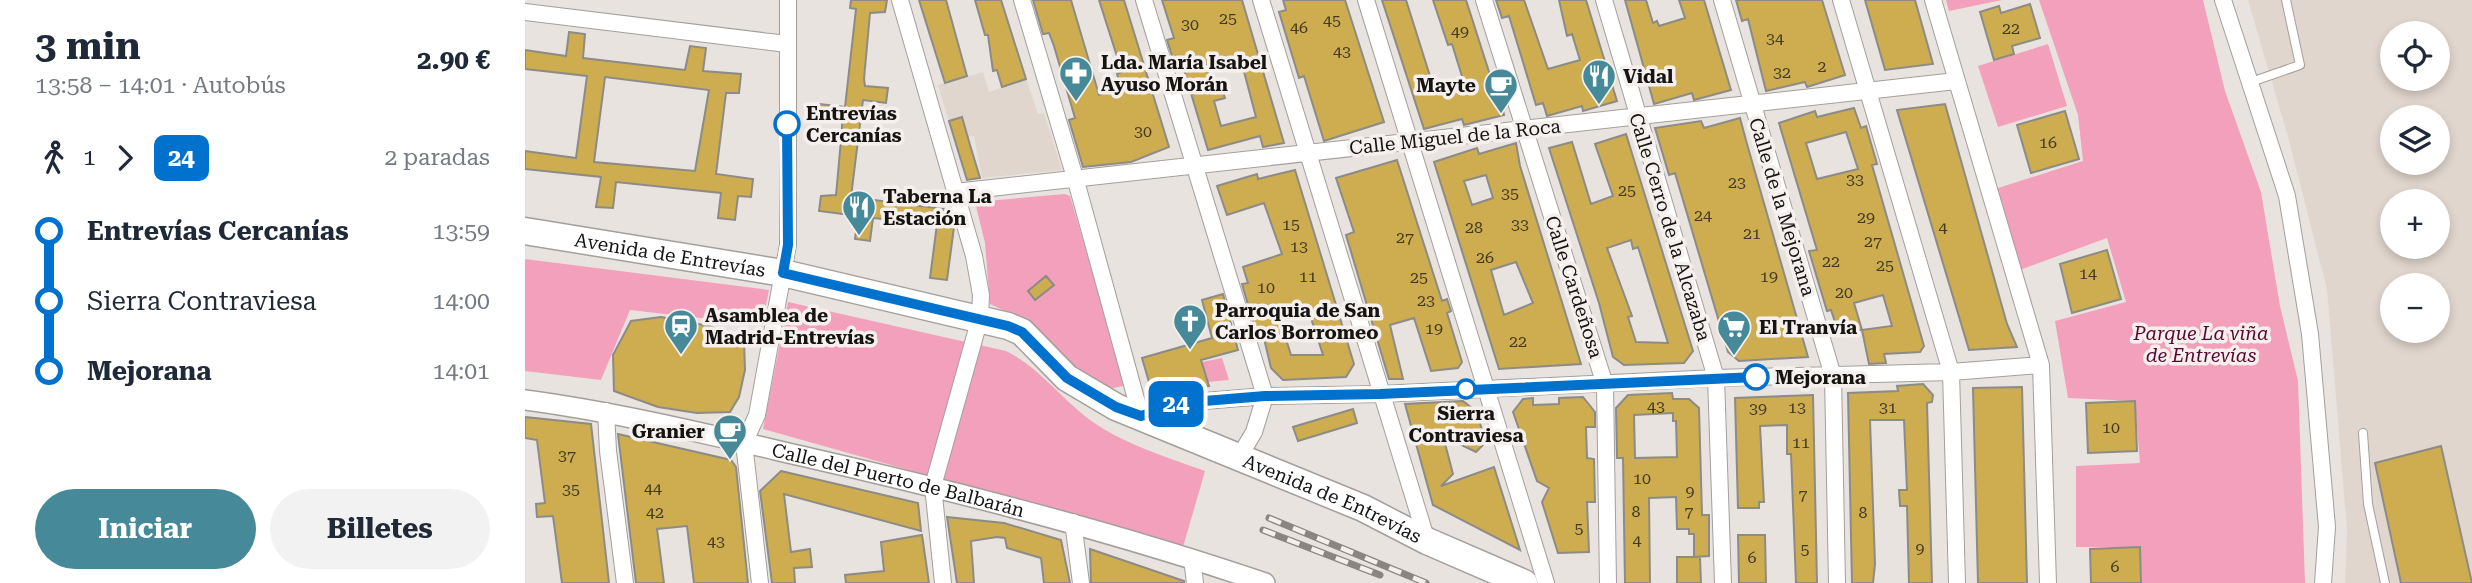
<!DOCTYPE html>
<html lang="es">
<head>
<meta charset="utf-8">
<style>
	body { margin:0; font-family:"Roboto Serif",serif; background:#f2f2f3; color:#1f2937; height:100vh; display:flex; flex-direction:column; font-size:26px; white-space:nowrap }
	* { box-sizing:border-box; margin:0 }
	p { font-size:23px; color:#747a83 }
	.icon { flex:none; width:38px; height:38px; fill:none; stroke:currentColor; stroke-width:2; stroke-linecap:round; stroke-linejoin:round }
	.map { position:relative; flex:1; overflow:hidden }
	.side { display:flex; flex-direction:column; background:#fff; width:525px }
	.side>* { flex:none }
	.badge { padding:0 14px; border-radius:10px; font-size:24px; line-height:46px }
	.controls { position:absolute; left:1855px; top:21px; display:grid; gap:14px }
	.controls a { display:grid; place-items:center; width:70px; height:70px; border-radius:50%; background:#fff; box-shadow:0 4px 10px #0003; font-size:35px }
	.map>.badge { position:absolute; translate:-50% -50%; box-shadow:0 0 0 4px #fff }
	.legs { display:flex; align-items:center; gap:10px; height:77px; padding:0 35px; font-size:23px }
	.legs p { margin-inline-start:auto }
	.summary { display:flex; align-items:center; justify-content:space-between; height:119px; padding:0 35px }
	h1 { font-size:38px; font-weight:700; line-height:52px }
	.action { display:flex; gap:14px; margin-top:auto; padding:14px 35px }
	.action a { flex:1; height:80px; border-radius:42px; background:#468a99; color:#fff; font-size:28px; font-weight:700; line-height:80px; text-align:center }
	.action a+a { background:#f2f2f3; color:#1f2937 }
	ul { padding:0 35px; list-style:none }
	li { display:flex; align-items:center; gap:24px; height:70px; font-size:26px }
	li i { display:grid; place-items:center; width:10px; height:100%; margin:0 9px; background:currentColor }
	li i::after { content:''; width:18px; height:18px; margin:-9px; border:5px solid; border-radius:50%; background:#fff }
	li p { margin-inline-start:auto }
	li:first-child i { background:linear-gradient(#0000 50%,currentColor 0) }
	li:last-child i { background:linear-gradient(currentColor 50%,#0000 0) }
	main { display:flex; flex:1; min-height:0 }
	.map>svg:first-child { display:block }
</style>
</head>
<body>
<main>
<section class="side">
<div class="summary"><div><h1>3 min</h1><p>13:58 – 14:01 · Autobús</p></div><b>2.90 €</b></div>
<div class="legs"><svg class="icon" aria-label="walk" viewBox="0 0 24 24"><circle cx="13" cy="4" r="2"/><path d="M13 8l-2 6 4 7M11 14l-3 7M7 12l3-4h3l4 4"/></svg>1<svg class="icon" aria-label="forward" viewBox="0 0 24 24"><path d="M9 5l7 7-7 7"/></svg><b class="badge" style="background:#0072ce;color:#fff">24</b><p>2 paradas</p></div>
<ul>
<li><i style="color:#0072ce"></i><b>Entrevías Cercanías</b><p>13:59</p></li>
<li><i style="color:#0072ce"></i><span>Sierra Contraviesa</span><p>14:00</p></li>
<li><i style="color:#0072ce"></i><b>Mejorana</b><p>14:01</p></li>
</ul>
<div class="action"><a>Iniciar</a><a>Billetes</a></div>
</section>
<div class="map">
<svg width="1947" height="583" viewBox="0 0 1947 583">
	<rect width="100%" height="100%" fill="#e8e3df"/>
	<!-- built -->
	<path fill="#e1d6cd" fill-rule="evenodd" d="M1723,0H1947V583H1820L1822,531L1802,289L1763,137ZM1867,33H1913V79H1867ZM1867,117H1913V163H1867ZM1867,201H1913V247H1867ZM1867,285H1913V331H1867Z
		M458,72L464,92L501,79L513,114L519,113L537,170L457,178L449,136L443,137L437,117L424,121L413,85Z"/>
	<!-- green -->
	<path fill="#f3a0bc" d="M1421,0H1477L1424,11Z
		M1514,0H1678L1700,91L1736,192L1755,306L1773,381L1780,583H1616L1615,547H1551V466L1615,463L1610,401L1543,398L1530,321L1601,302L1582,238L1489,272L1467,190L1558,161L1553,115Z
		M1523,44L1542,106L1473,127L1453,66Z
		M540,194L545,196L600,382L598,386L584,389L546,363L526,342L494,318L465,304L460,243L450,202Z
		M0,259L244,290L237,325L105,310L76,380L0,371Z
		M263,302L481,351C513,367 533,395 561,417C595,443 641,457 680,471L658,547L238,429Z
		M697,358L704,380L683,382L677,362Z"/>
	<!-- building -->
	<path fill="#cdad50" stroke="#8d8b86" stroke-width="2" fill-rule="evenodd" d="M326,0H362L360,12L345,13L339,79L340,86L363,88L361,103L338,100L326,197L419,209L417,225L413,224L429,227L422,280L405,278L412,224L348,218L345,241L330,239L333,216L294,211L296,196L311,195L317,129V122L293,120L295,104L320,107L331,9L325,8Z
		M394,0H421L442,76L420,83Z
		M450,0H476L501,79L477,87L472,70L468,71L463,35H460Z
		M508,0H546L574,95L596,87L592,74L597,72L574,0H599L644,147L606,162L558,167L544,120L550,118L529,46L524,33L518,34Z
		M637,0H717L759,143L738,147L735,136L683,150L656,60L649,62L642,40L649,38ZM706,57L708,67L717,64L731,117L696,126L689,101L700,98L696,85L688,88L681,65Z
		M758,0H820L859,122L799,141L779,76L774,78L754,12L761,10Z
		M857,0H881L911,95L940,86L927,44L923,45L908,0H941L966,78L972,76L979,115L939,125L937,119L899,129Z
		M971,0H999L1023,69L1055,60L1047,34L1042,36L1034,0H1061L1092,101L1058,111L1057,106L1022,116L1018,103L1011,105L984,16L977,18Z
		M1100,0H1121L1128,23L1132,21L1134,26L1160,18L1154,0H1179L1206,90L1169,100L1167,93L1129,104Z
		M1211,0H1297L1320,75L1282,87L1280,82L1241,91L1223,19L1217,21Z
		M1340,0H1390L1408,64L1360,70Z
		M1505,4L1515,38L1487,46L1489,54L1469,60L1455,12L1474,6L1476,13Z
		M44,32L60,34L58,58L160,70L165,46L181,48L178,71L216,74L214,93H201L191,174L228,179L226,197L213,196L210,220L193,218L196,193L91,182L88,208L71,207L76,177L0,169V151L51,158L62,76L0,69V50L41,56ZM80,77L184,90L170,171L69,162Z
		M1420,104L1482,324L1492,347L1444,350L1372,110Z
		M1329,108L1336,128L1341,126L1352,164L1347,165L1399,346L1395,352L1359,354L1361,363L1344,364L1337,330L1313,331L1306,310L1302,311L1284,251L1292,250L1254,123L1290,111L1292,117ZM1321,132L1333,169L1292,179L1281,143ZM1358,295L1367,326L1337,330L1329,303Z
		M1540,111L1554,159L1506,173L1492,125Z
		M437,117L445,145L455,178L442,180L424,121Z
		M1215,118L1222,144L1283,357L1214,361L1203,352L1150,173L1144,175L1130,128L1176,121L1179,128Z
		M1101,134L1168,351L1159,363L1099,365L1088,357L1074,303L1024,148L1047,142L1066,204L1088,196L1070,144ZM1106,240L1108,249L1113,247L1143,343L1111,342L1103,317L1107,316L1082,248Z
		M991,143L995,166L1056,364L974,369L909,162L952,148L954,154ZM961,175L968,198L947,205L939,181ZM991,262L1008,303L979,315L966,270Z
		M872,160L917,301L922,299L926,311L922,313L937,362L933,368L906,371L889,318L865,325L878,379H864L821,235L829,232L811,178Z
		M770,170L829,364L821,377L758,380L746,368L737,330L731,332L717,284L723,283L718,267L757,254L739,203L702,215L692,186L732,174L733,179ZM784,312L798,355H766L755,320Z
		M1582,250L1596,299L1547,313L1535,264Z
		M521,276L529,285L510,300L503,291Z
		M698,294L713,350L676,360L684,386L626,389L617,358L687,338L677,300Z
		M136,317L184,326L219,340L220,370L214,397L205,412L172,413L133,407L89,391L88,355L106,321Z
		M1398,384L1408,395L1407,402L1402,403L1407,583H1384L1382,506H1375L1374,490H1382L1379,420H1345L1350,564L1348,583H1327L1323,393L1373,391L1372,386Z
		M1497,387L1502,583H1453L1448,388Z
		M1147,393L1148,399H1164L1174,408L1177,515H1184V556L1169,557V534H1164V529H1152L1151,497L1124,498L1125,583H1100L1098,458H1092L1091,408L1103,395ZM1148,413V421H1151L1152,457L1110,458L1109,415Z
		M1288,395L1292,583H1271L1266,454H1262V425L1235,426L1239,502H1234V508H1213L1210,398Z
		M1058,397L1070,412V427H1061L1062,458L1069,459L1070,502H1062L1064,552L1033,553L1017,502L1024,488L1012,481L988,412L998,399L1008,398V405L1034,404V398Z
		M938,401L951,411L961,442L951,452L918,436L928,474L916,486L969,467L995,550L908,505L880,404Z
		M1610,401L1612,451L1563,453L1561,403Z
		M828,409L832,423L773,441L768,427Z
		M0,417L66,424L84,583H37L28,516L12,517L11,504L20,503L12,440L0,438Z
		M93,434L206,460L211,467L223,583H169L162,526L132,529L139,583H111Z
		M1916,446L1947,583H1876L1850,463Z
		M256,471L393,503L396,531L259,494L266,552L285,549L287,567L269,568L270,583H247L235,491Z
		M422,517L479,523L536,540L545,583H519L516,558L482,548L480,538L472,537L446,541L449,583H432Z
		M397,535L404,583H321L320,575L359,571L356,542Z
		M1213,535H1240L1241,583H1214Z
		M1615,547L1616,583H1566L1565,549Z
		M565,549L659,581V583H566Z
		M1152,557H1175L1176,583H1152Z"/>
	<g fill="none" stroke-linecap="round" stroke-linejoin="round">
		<!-- service casing -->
		<g stroke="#a49f9c" stroke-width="10">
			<path id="service" d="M1723,83L1775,65L1761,0
				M1838,433L1843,504L1860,583"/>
		</g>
		<!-- minor casing -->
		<g stroke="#a49f9c" stroke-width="18">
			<path id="minor" d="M375,0L449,256L456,295L455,318L408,486L418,583
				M497,0L551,181L616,417L655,403L740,396L855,394L1191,378L1426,372L1516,365
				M619,0L740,396L729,432L714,457
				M736,0L902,541
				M841,0L1021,583
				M959,0L1080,385L1083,583
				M1079,0L1191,378L1198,583
				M1197,0L1308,376L1312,583
				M1316,0L1426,372L1432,583
				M1408,0L1516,365L1523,583
				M1698,0L1762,196L1785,334L1802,527L1798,583
				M0,12L262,44
				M430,192L1431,81
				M81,411L83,451L100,583
				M548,522L556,583
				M667,558L670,583
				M235,583L219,443L232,415L263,245V0"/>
		</g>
		<!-- tertiary casing -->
		<g stroke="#a49f9c" stroke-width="22">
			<g id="tertiary">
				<path id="s1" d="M0,400C97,413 190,436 285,458C439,493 590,532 740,583"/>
			</g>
		</g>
		<!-- primary casing -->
		<g stroke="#a49f9c" stroke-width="29">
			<g id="primary">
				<path id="s2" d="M0,231L258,273L483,326L497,332L542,378L591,407L838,508L902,541L999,583"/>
			</g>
		</g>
		<!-- service -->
		<use href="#service" stroke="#fff" stroke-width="8"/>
		<!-- minor -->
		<use href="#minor" stroke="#fff" stroke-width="16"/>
		<!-- tertiary -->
		<use href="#tertiary" stroke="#fff" stroke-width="19"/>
		<!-- primary -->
		<use href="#primary" stroke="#fff" stroke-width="26"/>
		<!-- rail casing -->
		<g stroke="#888582" stroke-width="7">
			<path id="rail" d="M744,518L901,583
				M738,530L855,575"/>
		</g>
		<!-- rail -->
		<use href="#rail" stroke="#f5f0ed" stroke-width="4.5" stroke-dasharray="13" stroke-linecap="butt"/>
	</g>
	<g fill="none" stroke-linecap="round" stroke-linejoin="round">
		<!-- line-1 casing -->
		<g stroke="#fff" stroke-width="16">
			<path id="line-1" d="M262,124L263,245L258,273L483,326L497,332L542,378L591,407L616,416L655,403L740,396L855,394L1231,377"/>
		</g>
		<!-- line-1 -->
		<use href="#line-1" stroke="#0072ce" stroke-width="10"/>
	</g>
	<!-- icons -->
	<defs>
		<g id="pharmacy-pin" transform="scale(1.75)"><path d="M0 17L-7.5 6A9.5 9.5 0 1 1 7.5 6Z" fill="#468a99" stroke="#f5f0ed"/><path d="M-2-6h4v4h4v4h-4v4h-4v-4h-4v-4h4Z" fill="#fff"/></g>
		<g id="restaurant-pin" transform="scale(1.75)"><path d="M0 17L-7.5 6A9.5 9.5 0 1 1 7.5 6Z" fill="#468a99" stroke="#f5f0ed"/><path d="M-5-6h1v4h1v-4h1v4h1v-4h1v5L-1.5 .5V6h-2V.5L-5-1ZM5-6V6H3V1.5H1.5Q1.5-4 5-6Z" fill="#fff"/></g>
		<g id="cafe-pin" transform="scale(1.75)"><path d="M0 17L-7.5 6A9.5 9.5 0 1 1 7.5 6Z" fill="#468a99" stroke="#f5f0ed"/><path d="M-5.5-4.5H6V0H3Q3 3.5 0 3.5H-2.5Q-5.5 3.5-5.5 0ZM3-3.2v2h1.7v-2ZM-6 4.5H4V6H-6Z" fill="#fff"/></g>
		<g id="church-pin" transform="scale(1.75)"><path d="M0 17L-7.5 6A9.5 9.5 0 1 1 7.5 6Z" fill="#468a99" stroke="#f5f0ed"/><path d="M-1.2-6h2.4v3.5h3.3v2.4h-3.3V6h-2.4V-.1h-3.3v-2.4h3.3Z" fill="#fff"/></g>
		<g id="station-pin" transform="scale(1.75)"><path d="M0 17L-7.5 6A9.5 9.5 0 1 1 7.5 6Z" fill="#468a99" stroke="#f5f0ed"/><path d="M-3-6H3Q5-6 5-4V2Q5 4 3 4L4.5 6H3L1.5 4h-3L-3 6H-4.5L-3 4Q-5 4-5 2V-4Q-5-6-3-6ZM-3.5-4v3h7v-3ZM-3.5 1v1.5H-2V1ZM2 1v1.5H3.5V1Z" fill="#fff"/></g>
		<g id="supermarket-pin" transform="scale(1.75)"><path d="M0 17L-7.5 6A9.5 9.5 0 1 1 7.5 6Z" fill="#468a99" stroke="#f5f0ed"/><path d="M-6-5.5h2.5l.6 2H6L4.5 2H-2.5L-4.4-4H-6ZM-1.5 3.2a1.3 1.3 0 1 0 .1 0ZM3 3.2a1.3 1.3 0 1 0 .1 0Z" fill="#fff"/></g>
	</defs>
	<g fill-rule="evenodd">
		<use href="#pharmacy-pin" x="551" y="73"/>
		<use href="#restaurant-pin" x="1074" y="76"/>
		<use href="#cafe-pin" x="976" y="85"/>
		<use href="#restaurant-pin" x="334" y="207"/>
		<use href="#church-pin" x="665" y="321"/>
		<use href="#station-pin" x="156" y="326"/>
		<use href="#supermarket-pin" x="1209" y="327"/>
		<use href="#cafe-pin" x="205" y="431"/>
	</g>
	<!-- markers -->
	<g fill="#fff" stroke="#0072ce" stroke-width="3.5">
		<circle cx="262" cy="124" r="12"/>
		<circle cx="1231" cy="377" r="12"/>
		<circle cx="941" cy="389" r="9"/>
	</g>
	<g text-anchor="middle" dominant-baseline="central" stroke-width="7" stroke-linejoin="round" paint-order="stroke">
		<!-- number labels -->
		<g font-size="16" fill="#433a22">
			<text x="703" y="18">25</text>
			<text x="807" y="20">45</text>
			<text x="665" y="24">30</text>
			<text x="774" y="27">46</text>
			<text x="1486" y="28">22</text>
			<text x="935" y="31">49</text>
			<text x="1250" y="38">34</text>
			<text x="817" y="51">43</text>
			<text x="1297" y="66">2</text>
			<text x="1257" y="72">32</text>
			<text x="618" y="131">30</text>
			<text x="1523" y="142">16</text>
			<text x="1330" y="179">33</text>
			<text x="1212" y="182">23</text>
			<text x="1102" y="190">25</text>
			<text x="985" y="193">35</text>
			<text x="1178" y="215">24</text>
			<text x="1341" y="217">29</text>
			<text x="766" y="224">15</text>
			<text x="995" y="224">33</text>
			<text x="949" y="227">28</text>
			<text x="1418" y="227">4</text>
			<text x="1227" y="233">21</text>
			<text x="880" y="237">27</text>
			<text x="1348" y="241">27</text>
			<text x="774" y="246">13</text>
			<text x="960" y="257">26</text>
			<text x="1306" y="261">22</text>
			<text x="1360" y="265">25</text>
			<text x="1563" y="273">14</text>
			<text x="783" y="276">11</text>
			<text x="1244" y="276">19</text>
			<text x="894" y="277">25</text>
			<text x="741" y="287">10</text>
			<text x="1319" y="292">20</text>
			<text x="901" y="300">23</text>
			<text x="909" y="328">19</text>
			<text x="993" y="341">22</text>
			<text x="1131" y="406">43</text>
			<text x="1272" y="407">13</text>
			<text x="1363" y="407">31</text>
			<text x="1233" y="408">39</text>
			<text x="1586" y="427">10</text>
			<text x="1276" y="442">11</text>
			<text x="42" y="455">37</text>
			<text x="1117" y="478">10</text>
			<text x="128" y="488">44</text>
			<text x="46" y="489">35</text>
			<text x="1165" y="491">9</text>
			<text x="1278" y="494">7</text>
			<text x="1111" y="511">8</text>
			<text x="1164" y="511">7</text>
			<text x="130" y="512">42</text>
			<text x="1338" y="512">8</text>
			<text x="1054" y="528">5</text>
			<text x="1112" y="540">4</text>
			<text x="191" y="541">43</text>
			<text x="1395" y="548">9</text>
			<text x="1280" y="549">5</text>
			<text x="1227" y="557">6</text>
			<text x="1590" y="566">6</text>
		</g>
		<!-- poi labels -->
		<g font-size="19" font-weight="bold" fill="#151413" stroke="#f5f0ed" text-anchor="start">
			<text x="576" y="62">Lda. María Isabel<tspan x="576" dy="22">Ayuso Morán</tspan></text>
			<text x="1098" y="76">Vidal</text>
			<text x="951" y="85" text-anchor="end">Mayte</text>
			<text x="358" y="196">Taberna La<tspan x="358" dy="22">Estación</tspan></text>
			<text x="690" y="310">Parroquia de San<tspan x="690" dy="22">Carlos Borromeo</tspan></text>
			<text x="180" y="315">Asamblea de<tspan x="180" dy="22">Madrid-Entrevías</tspan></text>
			<text x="1234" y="327">El Tranvía</text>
			<text x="180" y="431" text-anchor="end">Granier</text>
		</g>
		<!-- stop labels -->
		<g font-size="19" font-weight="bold" fill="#151413" stroke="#f5f0ed" text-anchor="start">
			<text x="281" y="113">Entrevías<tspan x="281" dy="22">Cercanías</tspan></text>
			<text x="1250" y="377">Mejorana</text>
			<text x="941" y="413" text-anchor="middle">Sierra<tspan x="941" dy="22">Contraviesa</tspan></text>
		</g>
		<!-- street labels -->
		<g font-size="19" fill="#151413" stroke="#f5f0ed">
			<text transform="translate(930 137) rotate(-6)">Calle Miguel de la Roca</text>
			<text transform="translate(1257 207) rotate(73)">Calle de la Mejorana</text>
			<text transform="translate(1145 227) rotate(73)">Calle Cerro de la Alcazaba</text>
			<text stroke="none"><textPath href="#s2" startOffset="147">Avenida de Entrevías</textPath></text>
			<text transform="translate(1049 287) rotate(72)">Calle Cardeñosa</text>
			<text stroke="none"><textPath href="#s1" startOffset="382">Calle del Puerto de Balbarán</textPath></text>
			<text stroke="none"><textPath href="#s2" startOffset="864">Avenida de Entrevías</textPath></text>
		</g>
		<!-- park labels -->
		<g font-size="19" font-style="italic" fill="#5a0630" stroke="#f5f0ed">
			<text x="1676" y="333">Parque La viña<tspan x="1676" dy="22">de Entrevías</tspan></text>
		</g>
	</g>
</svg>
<div class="controls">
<a><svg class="icon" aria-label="locate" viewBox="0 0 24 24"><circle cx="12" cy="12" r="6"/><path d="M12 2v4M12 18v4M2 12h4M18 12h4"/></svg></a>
<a><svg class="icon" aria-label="layers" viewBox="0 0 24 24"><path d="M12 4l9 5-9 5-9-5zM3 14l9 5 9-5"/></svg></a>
<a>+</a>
<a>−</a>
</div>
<b class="badge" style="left:651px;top:404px;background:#0072ce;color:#fff">24</b>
</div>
</main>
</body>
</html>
